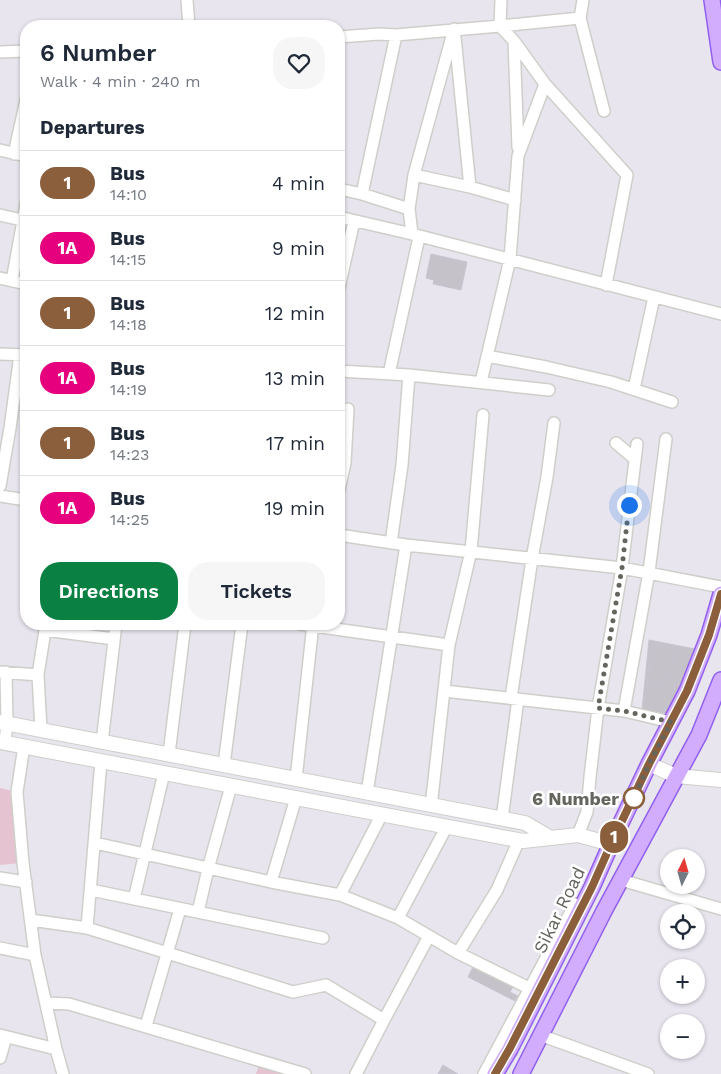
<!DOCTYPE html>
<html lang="en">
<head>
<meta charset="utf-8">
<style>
	body { margin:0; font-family:"Work Sans",sans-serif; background:#f6f6f7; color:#1f2937; height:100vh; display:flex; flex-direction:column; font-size:19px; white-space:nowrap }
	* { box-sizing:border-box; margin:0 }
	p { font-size:16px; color:#747a83 }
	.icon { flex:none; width:28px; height:28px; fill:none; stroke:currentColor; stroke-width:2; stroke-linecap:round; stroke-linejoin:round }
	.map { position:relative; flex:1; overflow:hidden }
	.sheet { position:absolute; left:20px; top:20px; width:325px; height:610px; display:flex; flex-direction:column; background:#fff; border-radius:20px; box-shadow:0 1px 4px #0004 }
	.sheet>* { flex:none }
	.badge { padding:0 10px; border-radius:16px; font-size:18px; line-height:32px }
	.needle { width:32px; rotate:5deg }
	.buttons { position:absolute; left:660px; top:849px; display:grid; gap:10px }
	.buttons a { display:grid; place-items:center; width:45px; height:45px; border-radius:50%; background:#fff; box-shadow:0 1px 4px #0004; font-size:25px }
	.you { position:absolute; width:25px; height:25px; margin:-12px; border:4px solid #fff; border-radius:50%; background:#1a73e8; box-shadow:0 0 0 8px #1a73e833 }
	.map>.badge { position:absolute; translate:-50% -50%; box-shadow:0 0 0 2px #fff }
	h2 { padding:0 20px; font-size:19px; line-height:45px }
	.round { display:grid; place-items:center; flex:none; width:52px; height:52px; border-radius:20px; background:#f6f6f7 }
	.overview { display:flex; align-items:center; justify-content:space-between; height:85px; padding:0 20px }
	h1 { font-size:24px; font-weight:600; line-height:38px }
	.button { display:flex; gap:10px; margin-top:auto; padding:10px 20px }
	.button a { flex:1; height:58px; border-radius:20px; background:#0b8043; color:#fff; font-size:20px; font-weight:600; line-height:58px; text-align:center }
	.button a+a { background:#f6f6f7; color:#1f2937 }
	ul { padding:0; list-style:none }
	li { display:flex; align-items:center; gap:15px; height:65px; padding:0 20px; border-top:1px solid #e0e1e3 }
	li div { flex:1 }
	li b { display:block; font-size:19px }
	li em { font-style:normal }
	li .badge { min-width:55px; font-weight:700; text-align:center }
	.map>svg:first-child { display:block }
</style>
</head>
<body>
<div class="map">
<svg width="721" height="1074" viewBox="0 0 721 1074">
	<rect width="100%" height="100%" fill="#e9e5ef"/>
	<!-- green -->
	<path fill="#e6c3d0" d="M0,788L17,792L23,863L0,865Z
		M260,1063L301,1074H256Z"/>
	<!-- building -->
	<path fill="#c5c2ca" stroke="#c9c4d4" d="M431,254L467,262L461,290L433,284L434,280L426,278Z
		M649,640L695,649L669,715L642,710Z
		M653,645L676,649L671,673H667L666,678L661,677L660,686L647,684Z
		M474,965L514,985L510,992L518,996L515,1001L468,977Z
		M443,1065L458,1074H438Z"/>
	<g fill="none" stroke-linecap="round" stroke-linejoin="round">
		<!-- minor casing -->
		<g stroke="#cecfc9" stroke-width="14">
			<path id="minor" d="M187,0L189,26
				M501,0L500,26L580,18
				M583,0L580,18L604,111
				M339,37L379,34L396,35L500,26L514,41L545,84L627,175L606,285
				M455,37L470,187
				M514,41L518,147
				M0,52L26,51
				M0,150L26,156
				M14,154L26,100
				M414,175L470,187L515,200
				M339,189L362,194L409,209
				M362,194L396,35
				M0,215L22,220
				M339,217L412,234L721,314
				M412,234L409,209L414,175L454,29
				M0,278L26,284
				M12,281L26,204
				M339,288L354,221
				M0,354L26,355
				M487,356L546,367L611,382L672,402
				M339,371L409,375L549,390
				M389,374L419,237
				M481,382L510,259L518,156L545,84
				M634,389L654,297
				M616,443L635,459
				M0,486L10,428L20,355
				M339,490L345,463L348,409
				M0,496L26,500
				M339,535L406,545L622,568L721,587
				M391,543L402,465L409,375
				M300,624L449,645
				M45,630L114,639
				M0,672L38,675
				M444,691L624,711L671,722
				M511,698L532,559L547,477L554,423
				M624,711L649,572L666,439
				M41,730L38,675L46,624
				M102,742L116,624
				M5,743L7,723L6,672
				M24,746L17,792L23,863L35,955L56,1049L63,1074
				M169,754L185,624
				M224,765L242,624
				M296,779L313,624
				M367,793L406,545
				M432,805V798L449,645L471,551L483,415
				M502,819L518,699
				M578,835L587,812L590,777L598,708L622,568L637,444
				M95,843L271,882L340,895L398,918L458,953L539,993
				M0,878L26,882
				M621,880L721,909
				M271,882L296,798
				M91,890L323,938
				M340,895L382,814
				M134,899L164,773
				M198,912L208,869L231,786
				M398,918L447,826
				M31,920L87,928L293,992L326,985L384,1020L356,1074
				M87,928L101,761
				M0,948L35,955
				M458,953L497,890L519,840
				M46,1003L69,1004L305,1074
				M384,1020L429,936
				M146,1026L180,909
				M0,1035L56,1049
				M540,1035L648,1074
				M0,1058L6,1037
				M484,1074L575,904"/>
		</g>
		<!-- tertiary casing -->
		<g stroke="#cecfc9" stroke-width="16">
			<path id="tertiary" d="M0,722L525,823L549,837
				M0,742L523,841L578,835L611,844
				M649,764L676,776L721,780"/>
		</g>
		<!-- primary casing -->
		<g stroke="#9160ee" stroke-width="18">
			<path id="primary" d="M712,0L721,62
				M495,1074L510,1049L592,887L611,844L649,764L687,691L709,635L721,594
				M521,1074L604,911L699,735L721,680"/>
		</g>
		<!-- minor -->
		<use href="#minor" stroke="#fff" stroke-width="11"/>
		<!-- tertiary -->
		<use href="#tertiary" stroke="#fff" stroke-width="14"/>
		<!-- primary -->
		<use href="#primary" stroke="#d2adfd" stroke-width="15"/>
	</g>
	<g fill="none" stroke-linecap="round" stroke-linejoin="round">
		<!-- line casing -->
		<g stroke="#fff" stroke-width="11">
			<path id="line" d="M495,1074L510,1048L592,887L611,844L649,764L687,691L709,635L721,594"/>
		</g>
		<!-- line -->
		<use href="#line" stroke="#8b5e3c" stroke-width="8"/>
		<!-- walk -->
		<path stroke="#64655d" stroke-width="5" stroke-dasharray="0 9" d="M629,505L622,568L598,708L624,711L671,722L649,764L634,798"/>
	</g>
	<!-- markers -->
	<circle fill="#fff" stroke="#8b5e3c" stroke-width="2.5" cx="634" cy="798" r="10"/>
	<g text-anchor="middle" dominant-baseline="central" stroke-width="5" stroke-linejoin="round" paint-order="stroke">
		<!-- stop labels -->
		<g font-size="18" font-weight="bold" fill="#64655d" stroke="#fff" text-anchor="end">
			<text x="619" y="798">6 Number</text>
		</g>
		<!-- street labels -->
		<g font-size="18" fill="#64655d" stroke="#fff">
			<text transform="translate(559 910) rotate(-64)">Sikar Road</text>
		</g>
	</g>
</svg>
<div class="buttons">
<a><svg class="needle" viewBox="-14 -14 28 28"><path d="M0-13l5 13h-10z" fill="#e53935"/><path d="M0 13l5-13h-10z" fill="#747a83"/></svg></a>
<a><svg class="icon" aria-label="locate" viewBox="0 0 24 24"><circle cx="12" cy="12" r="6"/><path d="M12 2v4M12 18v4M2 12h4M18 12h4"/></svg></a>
<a>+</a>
<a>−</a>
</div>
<div class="you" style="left:629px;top:505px"></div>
<b class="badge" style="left:614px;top:837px;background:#8b5e3c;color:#fff">1</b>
<section class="sheet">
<div class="overview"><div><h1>6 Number</h1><p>Walk · 4 min · 240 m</p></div><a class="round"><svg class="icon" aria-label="heart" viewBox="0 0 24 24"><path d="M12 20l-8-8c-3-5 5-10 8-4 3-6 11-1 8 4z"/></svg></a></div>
<h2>Departures</h2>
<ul>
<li><span class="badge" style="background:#8b5e3c;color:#fff">1</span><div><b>Bus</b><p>14:10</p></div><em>4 min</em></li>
<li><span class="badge" style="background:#e6007e;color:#fff">1A</span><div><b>Bus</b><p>14:15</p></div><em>9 min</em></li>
<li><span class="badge" style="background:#8b5e3c;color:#fff">1</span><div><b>Bus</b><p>14:18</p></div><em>12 min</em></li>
<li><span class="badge" style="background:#e6007e;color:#fff">1A</span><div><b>Bus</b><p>14:19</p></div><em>13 min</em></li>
<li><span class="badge" style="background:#8b5e3c;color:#fff">1</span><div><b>Bus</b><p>14:23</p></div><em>17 min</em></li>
<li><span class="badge" style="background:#e6007e;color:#fff">1A</span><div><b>Bus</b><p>14:25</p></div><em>19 min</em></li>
</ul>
<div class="button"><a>Directions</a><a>Tickets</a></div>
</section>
</div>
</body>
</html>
